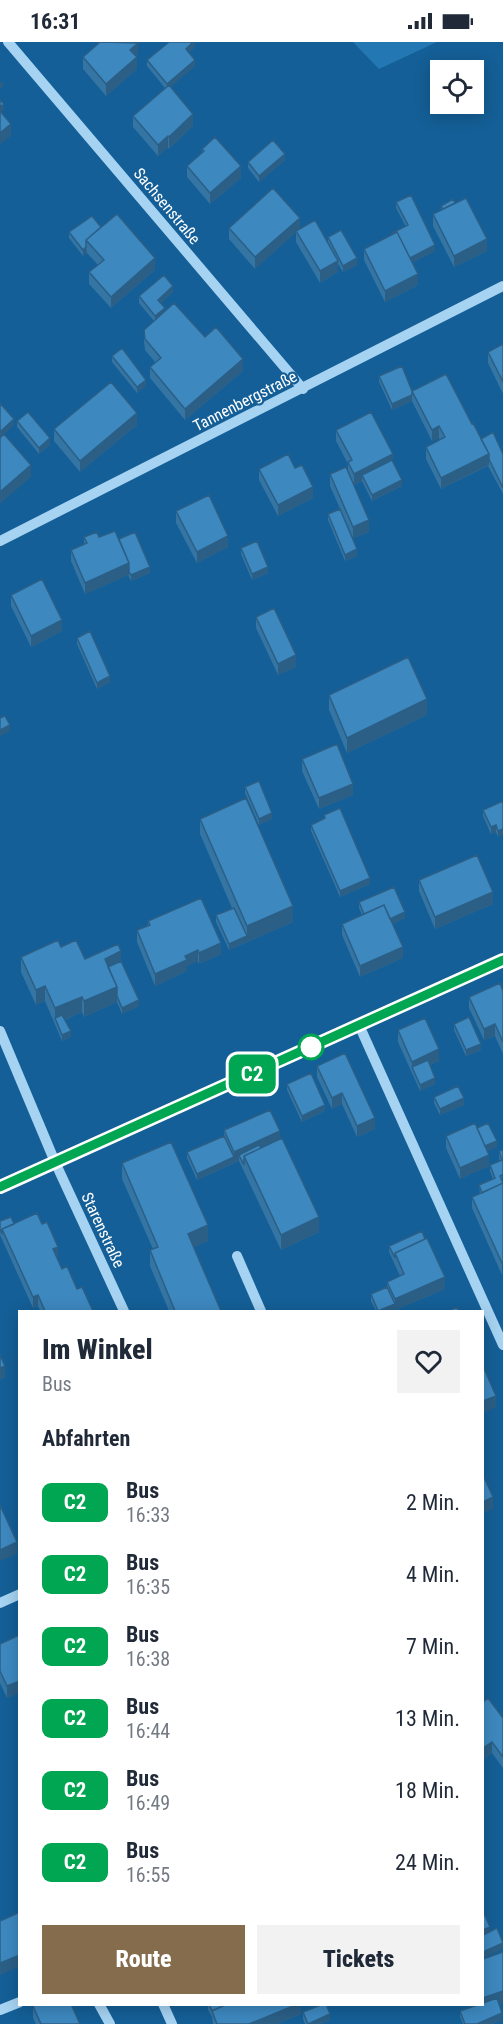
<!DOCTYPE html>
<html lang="de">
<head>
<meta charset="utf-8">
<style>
	body { margin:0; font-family:"Roboto Condensed",sans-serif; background:#f2f2f3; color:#1f2937; height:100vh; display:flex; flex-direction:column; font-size:22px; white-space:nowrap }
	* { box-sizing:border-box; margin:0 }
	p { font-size:20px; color:#747a83 }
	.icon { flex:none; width:33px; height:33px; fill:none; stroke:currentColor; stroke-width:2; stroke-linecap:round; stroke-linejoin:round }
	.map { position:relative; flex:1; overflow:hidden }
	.sheet { position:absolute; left:18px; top:1268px; width:466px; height:696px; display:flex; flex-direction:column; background:#fff; border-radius:0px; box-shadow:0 3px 15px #0003 }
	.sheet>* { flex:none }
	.badge { padding:0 12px; border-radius:9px; font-size:21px; line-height:39px }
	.buttons { position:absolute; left:430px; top:18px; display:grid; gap:12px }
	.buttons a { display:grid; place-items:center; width:54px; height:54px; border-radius:0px; background:#fff; box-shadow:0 3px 15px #0003; font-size:30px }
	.map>.badge { position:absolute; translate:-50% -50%; box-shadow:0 0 0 3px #fff }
	h2 { padding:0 24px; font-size:22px; line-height:54px }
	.round { display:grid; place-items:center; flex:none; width:63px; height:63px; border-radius:0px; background:#f2f2f3 }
	.overview { display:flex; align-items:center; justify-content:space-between; height:102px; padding:0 24px }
	h1 { font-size:28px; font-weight:800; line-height:45px }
	.action { display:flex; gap:12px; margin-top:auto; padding:12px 24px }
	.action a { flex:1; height:69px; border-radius:0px; background:#846c4d; color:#fff; font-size:24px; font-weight:800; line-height:69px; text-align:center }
	.action a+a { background:#f2f2f3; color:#1f2937 }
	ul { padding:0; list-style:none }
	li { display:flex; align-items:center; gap:18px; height:72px; padding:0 24px }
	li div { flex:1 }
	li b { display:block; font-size:22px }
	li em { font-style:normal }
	li .badge { min-width:66px; font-weight:700; text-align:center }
	.status { display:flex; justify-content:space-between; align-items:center; height:42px; padding:0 30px; background:#fff; direction:ltr }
	.status svg { height:16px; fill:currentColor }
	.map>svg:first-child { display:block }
</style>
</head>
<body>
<div class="status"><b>16:31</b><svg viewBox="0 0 49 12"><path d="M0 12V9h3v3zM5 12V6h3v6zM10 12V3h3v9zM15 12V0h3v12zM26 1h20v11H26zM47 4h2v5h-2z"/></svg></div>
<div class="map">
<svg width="503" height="1982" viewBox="0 0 503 1982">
	<rect width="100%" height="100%" fill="#145f97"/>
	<!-- green -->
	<path fill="#2378b4" d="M353,0H437L379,27Z"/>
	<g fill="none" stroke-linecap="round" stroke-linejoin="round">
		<!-- minor -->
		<path stroke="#a6d3f2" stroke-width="10" d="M8,0L303,347
			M0,499L503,244
			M359,983L503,1303
			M0,989L55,1120L124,1269
			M0,1145L503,918
			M237,1214L261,1269
			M0,1561L20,1552
			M99,1962L110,1982
			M163,1962L172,1982
			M0,1968L20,1960"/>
	</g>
	<!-- wall -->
	<path fill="#3475a4" d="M195,0V5L189,10L195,24L170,45L193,84L169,107L168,105L158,114L133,85V74L165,46L147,24V18Z
		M138,12L135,14L137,27L106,54L83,27V15Z
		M202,107L241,136L210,162L187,135V124L202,110Z
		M285,118L259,140L248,126V120Z
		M396,160L435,209L412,221L418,243L385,260L364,218V207L406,185L396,166Z
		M441,164L487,209L454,225L433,184V172L441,168Z
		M101,185L155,228L111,266L89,242V230L98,223L87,211L83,214L69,196V190Z
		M229,186L300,187L328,200V195L357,223L343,230L338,222V230L320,241L296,200V190L255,227L229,197Z
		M173,250L161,261L165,270L205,295L243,329L185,378L150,336V325L155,320L145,308L144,300V288L154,279L139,261V254Z
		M503,302V352L488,321V310Z
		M112,314L146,344L137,351L112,320Z
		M379,334L412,349L472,382L481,397L503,412V452L488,424L441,447L426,417V405L440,398L439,396L432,399L412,359L392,368L379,340Z
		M17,379L50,403L39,412L17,385Z
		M137,383L80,430L54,399V387Z
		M336,388L393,420L402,444L372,459L362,439L354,443L369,490L353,496L330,444V432L348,429V422L336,399Z
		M295,426L313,456L278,474L259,438V427Z
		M176,469L228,505L197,521L176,481Z
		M328,472L357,514L345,519L328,478Z
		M84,495L119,497L150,531L131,539L128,533L85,552L71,519V508L84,502Z
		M241,506L268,531L252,538L241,512Z
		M11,553L62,589L31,605L11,564Z
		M256,575L296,625L278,633L256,586Z
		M77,596L110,640L97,647L77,602Z
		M329,653L427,673L347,711L329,668Z
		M302,717L353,753L319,767L302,729Z
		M245,745L272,777L259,783L245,751Z
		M503,759L498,795L496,790L491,792L483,774V768Z
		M324,773L370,842L340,855L311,789V783L324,777Z
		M200,777L293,880L229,908L216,880V873L232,866L200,792Z
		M419,838L493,862L435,887L419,849Z
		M359,860L405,876L392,882L403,916L360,935L342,893V882L362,873L359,866Z
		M148,879L221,912L199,922L198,919L187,924V929L155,944L137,900V888L148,883Z
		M61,905L85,917L121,919L139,964L122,972L117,960L84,975L82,970L65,978L71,995L62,999L45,959L36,963L21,930V915Z
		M503,949V1012L495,994L484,998L469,966V955Z
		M454,982L481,1008L466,1014L454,988Z
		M398,988L439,1019L430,1023L435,1042L420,1049L398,1000Z
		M317,1024L375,1087L357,1095L342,1062L332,1067L317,1035Z
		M287,1042L325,1069L302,1080L287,1048Z
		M434,1055L464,1063L440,1073L434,1061Z
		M477,1086L497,1105L487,1109L489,1124L460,1137L446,1106V1094Z
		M224,1088L280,1097L319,1190L281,1208L239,1119L197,1138L187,1116V1110L224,1094Z
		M503,1108L502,1139V1233L472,1166V1155L480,1152L479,1143L493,1137L490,1129V1123L500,1119L499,1116V1109Z
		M122,1121L208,1199L194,1205L221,1269H169L150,1224V1208L153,1207L122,1137Z
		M0,1179L14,1182L58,1217L62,1227L93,1269H40L38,1264L33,1266L0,1193Z
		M389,1204L445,1247L393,1269H376L371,1259V1252L387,1245V1240L400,1234L389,1210Z
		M20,1595V1650L7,1656L0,1641V1602Z
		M483,1660L503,1676V1726L492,1711L483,1718Z
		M503,1960L499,1962L502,1978L492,1982H463L460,1975V1969L473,1965L472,1962Z
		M208,1962L247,1963L301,1962V1972L277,1982H213L212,1975L208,1968Z
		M33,1964L80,1982H36L33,1976Z
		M303,1970L330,1978L321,1982H305L303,1977Z"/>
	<!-- shaded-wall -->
	<path fill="#2b5f86" d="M193,0H195V5L186,13V7Z
		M138,1V12L130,19V8Z
		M137,15V27L106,54V42Z
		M195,18V24L167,48V42Z
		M3,39V45L0,47V41Z
		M4,62V68L0,71V65Z
		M193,72V84L169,107V95Z
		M11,82V94L0,102V91Z
		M168,94V105L158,114V103Z
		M285,112V118L259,140V134Z
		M241,124V136L210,162V151Z
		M300,176V187L255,227V215Z
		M487,197V209L454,225V214Z
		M435,203V209L408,223V217Z
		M86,205L87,211L83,214V208Z
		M155,216V228L111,266V255Z
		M357,216V223L343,230V224Z
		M338,219V230L320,241V229Z
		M418,232V243L385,260V249Z
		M173,244V250L158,264V258Z
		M165,266V272L155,280V274Z
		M243,317V329L185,378V367Z
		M146,338V344L137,351V345Z
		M412,353V359L392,368V362Z
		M137,371V383L80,430V419Z
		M14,377V383L0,396V390Z
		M439,384V396L432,399V388Z
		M50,396V403L39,412V406Z
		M393,412V424L362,433V439L354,443V432Z
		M489,412V423L441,447V436Z
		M31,423V435L0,462V450Z
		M402,438V444L372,459V453Z
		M313,445V456L278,474V463Z
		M369,478V490L353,496V485Z
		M228,494V505L197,521V510Z
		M357,507V514L345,519V513Z
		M129,521V533L85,552V541Z
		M150,525V531L131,539V533Z
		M268,525V531L252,538V532Z
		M62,578V589L31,605V594Z
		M296,613V625L278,633V622Z
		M110,634V640L97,647V641Z
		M427,657V673L347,711V696Z
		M10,683V689L0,694V688Z
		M353,742V753L319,767V756Z
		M272,771V777L259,783V777Z
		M496,783V790L491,792V785Z
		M503,787V793L498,795V789Z
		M370,836V842L340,855V849Z
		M493,850V862L435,887V875Z
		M293,864V880L247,900V884Z
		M405,870V876L388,884V878Z
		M247,894V900L229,908V902Z
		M221,901V912L199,922V911Z
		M403,905V916L360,935V924Z
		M198,908V919L187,924V929L155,944V932L185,914Z
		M121,909V925L105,926V917Z
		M45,944V959L36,963V948Z
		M117,945V960L84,975V959Z
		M82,955V970L57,981L55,976V966Z
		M139,958V964L122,972V966Z
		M495,982V994L484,998V987Z
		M71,989V995L62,999V993Z
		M481,1002V1008L466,1014V1008Z
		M439,1007V1019L414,1030L412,1025V1031V1020Z
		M435,1036V1042L420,1049V1043Z
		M342,1051V1062L332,1067V1056Z
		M464,1056V1063L440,1073V1067Z
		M325,1063V1069L302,1080V1074Z
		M375,1076V1087L357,1095V1084Z
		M280,1089V1100L239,1113V1119L234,1121V1110Z
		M497,1099V1105L483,1111V1105Z
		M489,1113V1124L460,1137V1126Z
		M234,1115V1121L197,1138V1132Z
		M319,1175V1190L281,1208V1193Z
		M208,1183V1199L188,1208V1192Z
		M58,1205V1217L53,1207Z
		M445,1235V1247L393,1269H380L395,1262V1257Z
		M38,1253V1264L33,1266V1255Z
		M5,1324V1336L0,1338V1326Z
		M496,1354V1365L483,1371V1359Z
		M493,1455V1467L483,1471V1460Z
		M17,1500V1512L0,1519V1508Z
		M20,1639V1650L7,1656V1644Z
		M492,1700V1711L483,1718V1706Z
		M490,1885V1897L483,1900V1888Z
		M503,1901V1907L483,1916V1910Z
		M20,1913V1924L0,1933V1921Z
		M503,1949V1960L475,1971V1962H483V1956Z
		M298,1962H301V1972L277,1982H249Z
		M502,1971V1978L492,1982H477Z
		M330,1972V1978L321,1982H308Z"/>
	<!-- building -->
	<path fill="#3d88bf" stroke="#2b5f86" stroke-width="1.5" d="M100,0L138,1L130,8L137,15L106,42L83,15Z
		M169,0H193L186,7L195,18L167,42L147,18Z
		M169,43L193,72L169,95L168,94L158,103L133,74Z
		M0,58L4,62L0,65Z
		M0,69L11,82L0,91Z
		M215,95L241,124L210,151L187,124L204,109L202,107Z
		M273,98L285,112L259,134L248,120Z
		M273,146L300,176L255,215L229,186Z
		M411,153L435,203L410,216L397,190L393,192L392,191L408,183L396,160Z
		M466,156L487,197L454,214L433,172Z
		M453,157L455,161L443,167L441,164Z
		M117,172L155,216L111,255L89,230L104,218L86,198Z
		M92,174L101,185L86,198V205L83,208L69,190Z
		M315,178L338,219L320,229L296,189Z
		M341,188L357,216L343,224L328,195Z
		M397,190L418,232L385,249L364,207Z
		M164,233L173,244L158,258L165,266L155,274L139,254Z
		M174,261L205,295L216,285L243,317L185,367L150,325L161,316L145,297L144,288Z
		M503,302V340L488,310Z
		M122,306L146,338L137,345L112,314Z
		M402,324L412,349V353L392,362L379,334Z
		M446,332L472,382L473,381L489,412L441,436L426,405L445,395L439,384L432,388L412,349Z
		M111,340L137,371L80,419L54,387Z
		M0,361L14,377L0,390Z
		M28,370L50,396L39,406L17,379Z
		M371,370L393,412L354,432L348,420L352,418L336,388Z
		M493,390L503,412V446L489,417V412L481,397Z
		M4,392L31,423L0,450V396Z
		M288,412L295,426L302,423L313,445L278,463L259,427Z
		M392,418L402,438L372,453L362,433Z
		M346,425L369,478L353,485L330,432Z
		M209,453L228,494L197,510L176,469Z
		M340,467L357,507L345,513L328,472Z
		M115,489L129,521L85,541L71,508L87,501L84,495L97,490L99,495Z
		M135,490L150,525L131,533L129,530V521L119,497Z
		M257,499L268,525L252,532L241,506Z
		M42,537L62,578L31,594L11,553Z
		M274,566L296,613L278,622L256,575Z
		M90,589L110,634L97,641L77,596Z
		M408,615L427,657L347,696L329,653Z
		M5,674L10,683L0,688V676Z
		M337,702L353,742L319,756L302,717Z
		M259,739L272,771L259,777L245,745Z
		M246,756L293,864L247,884L200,777Z
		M503,759V787L498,789L496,783L491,785L483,768Z
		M340,766L370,836L340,849L311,783L325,776L324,773Z
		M477,813L493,850L435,875L419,838Z
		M394,845L405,870L390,877L384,863L364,872L359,860Z
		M201,856L221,901L199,911L198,908L185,914L187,918L155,932L137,888L150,883L148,879Z
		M384,863L403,905L360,924L342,882Z
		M234,866L247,894L229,902L216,873Z
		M58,898L61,905L76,898L85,917L118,902L121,909L105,917L117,945L84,959L82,955L55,966L45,944L36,948L21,915Z
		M121,919L139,958L122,966L117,954V945L108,925Z
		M500,941L503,949V1000L495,982L484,987L469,955Z
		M62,973L71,989L62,993L55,976Z
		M469,975L481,1002L466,1008L454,982Z
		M425,976L439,1007L412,1020L398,988Z
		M345,1011L375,1076L357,1084L342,1051L332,1056L317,1024Z
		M428,1018L435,1036L420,1043L412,1025Z
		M311,1031L325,1063L302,1074L287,1042Z
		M458,1044L464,1056L440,1067L434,1055Z
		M270,1068L280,1089L234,1110L224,1088Z
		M475,1081L489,1113L460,1126L446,1094Z
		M488,1081L497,1099L485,1104L477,1086Z
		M224,1094L234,1115L197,1132L187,1110Z
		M282,1096L319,1175L281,1193L244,1114Z
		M171,1100L208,1183L188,1192L221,1269H175L150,1208L158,1205L122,1121Z
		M259,1103L261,1106L244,1114V1123L239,1113Z
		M503,1108V1132L500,1134L503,1141L482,1151L479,1143L495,1136L490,1123L502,1118L499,1109Z
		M503,1141V1221H502L472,1155Z
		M37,1171L42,1182L47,1180L58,1205L53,1207L62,1227L67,1224L77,1247L82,1245L93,1269H45L38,1253L33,1255L2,1187Z
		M11,1175L14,1182L2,1187V1192L0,1187V1179Z
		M422,1189L425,1197L395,1211V1216L389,1204Z
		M427,1196L445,1235L395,1257L387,1240L404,1232L395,1211Z
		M387,1245L395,1262L378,1269L371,1252Z
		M457,1265L459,1269H449Z
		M0,1313L5,1324L0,1326Z
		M483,1324L496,1354L483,1359Z
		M483,1433L493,1455L483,1460Z
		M0,1463L17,1500L0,1508Z
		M19,1593L20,1639L7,1644L0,1629V1602Z
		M488,1656L503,1676V1715L492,1700L483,1706V1660Z
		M483,1869L490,1885L483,1888Z
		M20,1870V1913L0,1921V1879Z
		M497,1886L503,1901L483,1910V1893Z
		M503,1910V1949L483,1956V1917Z
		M497,1956L502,1971L477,1982H465L460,1969L480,1962H483V1961Z
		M38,1962H71L80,1982H41L33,1964Z
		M209,1962H227L212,1969Z
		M227,1962H247V1963L250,1962H298L249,1982H217L212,1969Z
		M323,1962H326L330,1972L308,1982L303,1970Z"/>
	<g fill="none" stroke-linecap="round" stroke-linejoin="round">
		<!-- line casing -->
		<g stroke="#fff" stroke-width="14">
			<path id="line" d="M0,1145L503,918"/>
		</g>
		<!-- line -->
		<use href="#line" stroke="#00a651" stroke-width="9"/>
	</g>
	<!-- markers -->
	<circle fill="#fff" stroke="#00a651" stroke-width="3" cx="311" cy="1005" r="12"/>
	<g text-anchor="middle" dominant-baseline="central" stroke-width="4.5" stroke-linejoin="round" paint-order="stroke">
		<!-- street labels -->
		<g font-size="16" fill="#fff" stroke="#145f97">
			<text transform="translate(167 164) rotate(50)">Sachsenstraße</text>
			<text transform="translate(245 359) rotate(-27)">Tannenbergstraße</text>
			<text transform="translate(103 1188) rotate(65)">Starenstraße</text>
		</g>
	</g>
</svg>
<div class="buttons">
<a><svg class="icon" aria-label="locate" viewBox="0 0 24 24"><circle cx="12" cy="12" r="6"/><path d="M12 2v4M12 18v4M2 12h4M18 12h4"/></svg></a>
</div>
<b class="badge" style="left:252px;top:1032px;background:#00a651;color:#fff">C2</b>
<section class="sheet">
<div class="overview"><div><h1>Im Winkel</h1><p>Bus</p></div><a class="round"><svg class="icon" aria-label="heart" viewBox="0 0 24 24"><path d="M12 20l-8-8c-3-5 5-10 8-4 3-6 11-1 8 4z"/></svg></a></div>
<h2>Abfahrten</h2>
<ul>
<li><span class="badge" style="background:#00a651;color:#fff">C2</span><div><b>Bus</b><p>16:33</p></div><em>2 Min.</em></li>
<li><span class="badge" style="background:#00a651;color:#fff">C2</span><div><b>Bus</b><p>16:35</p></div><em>4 Min.</em></li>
<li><span class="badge" style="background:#00a651;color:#fff">C2</span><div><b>Bus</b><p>16:38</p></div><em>7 Min.</em></li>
<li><span class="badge" style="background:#00a651;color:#fff">C2</span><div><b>Bus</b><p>16:44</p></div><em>13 Min.</em></li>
<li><span class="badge" style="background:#00a651;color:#fff">C2</span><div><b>Bus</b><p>16:49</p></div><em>18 Min.</em></li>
<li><span class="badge" style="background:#00a651;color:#fff">C2</span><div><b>Bus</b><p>16:55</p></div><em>24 Min.</em></li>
</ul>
<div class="action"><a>Route</a><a>Tickets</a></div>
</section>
</div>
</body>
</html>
